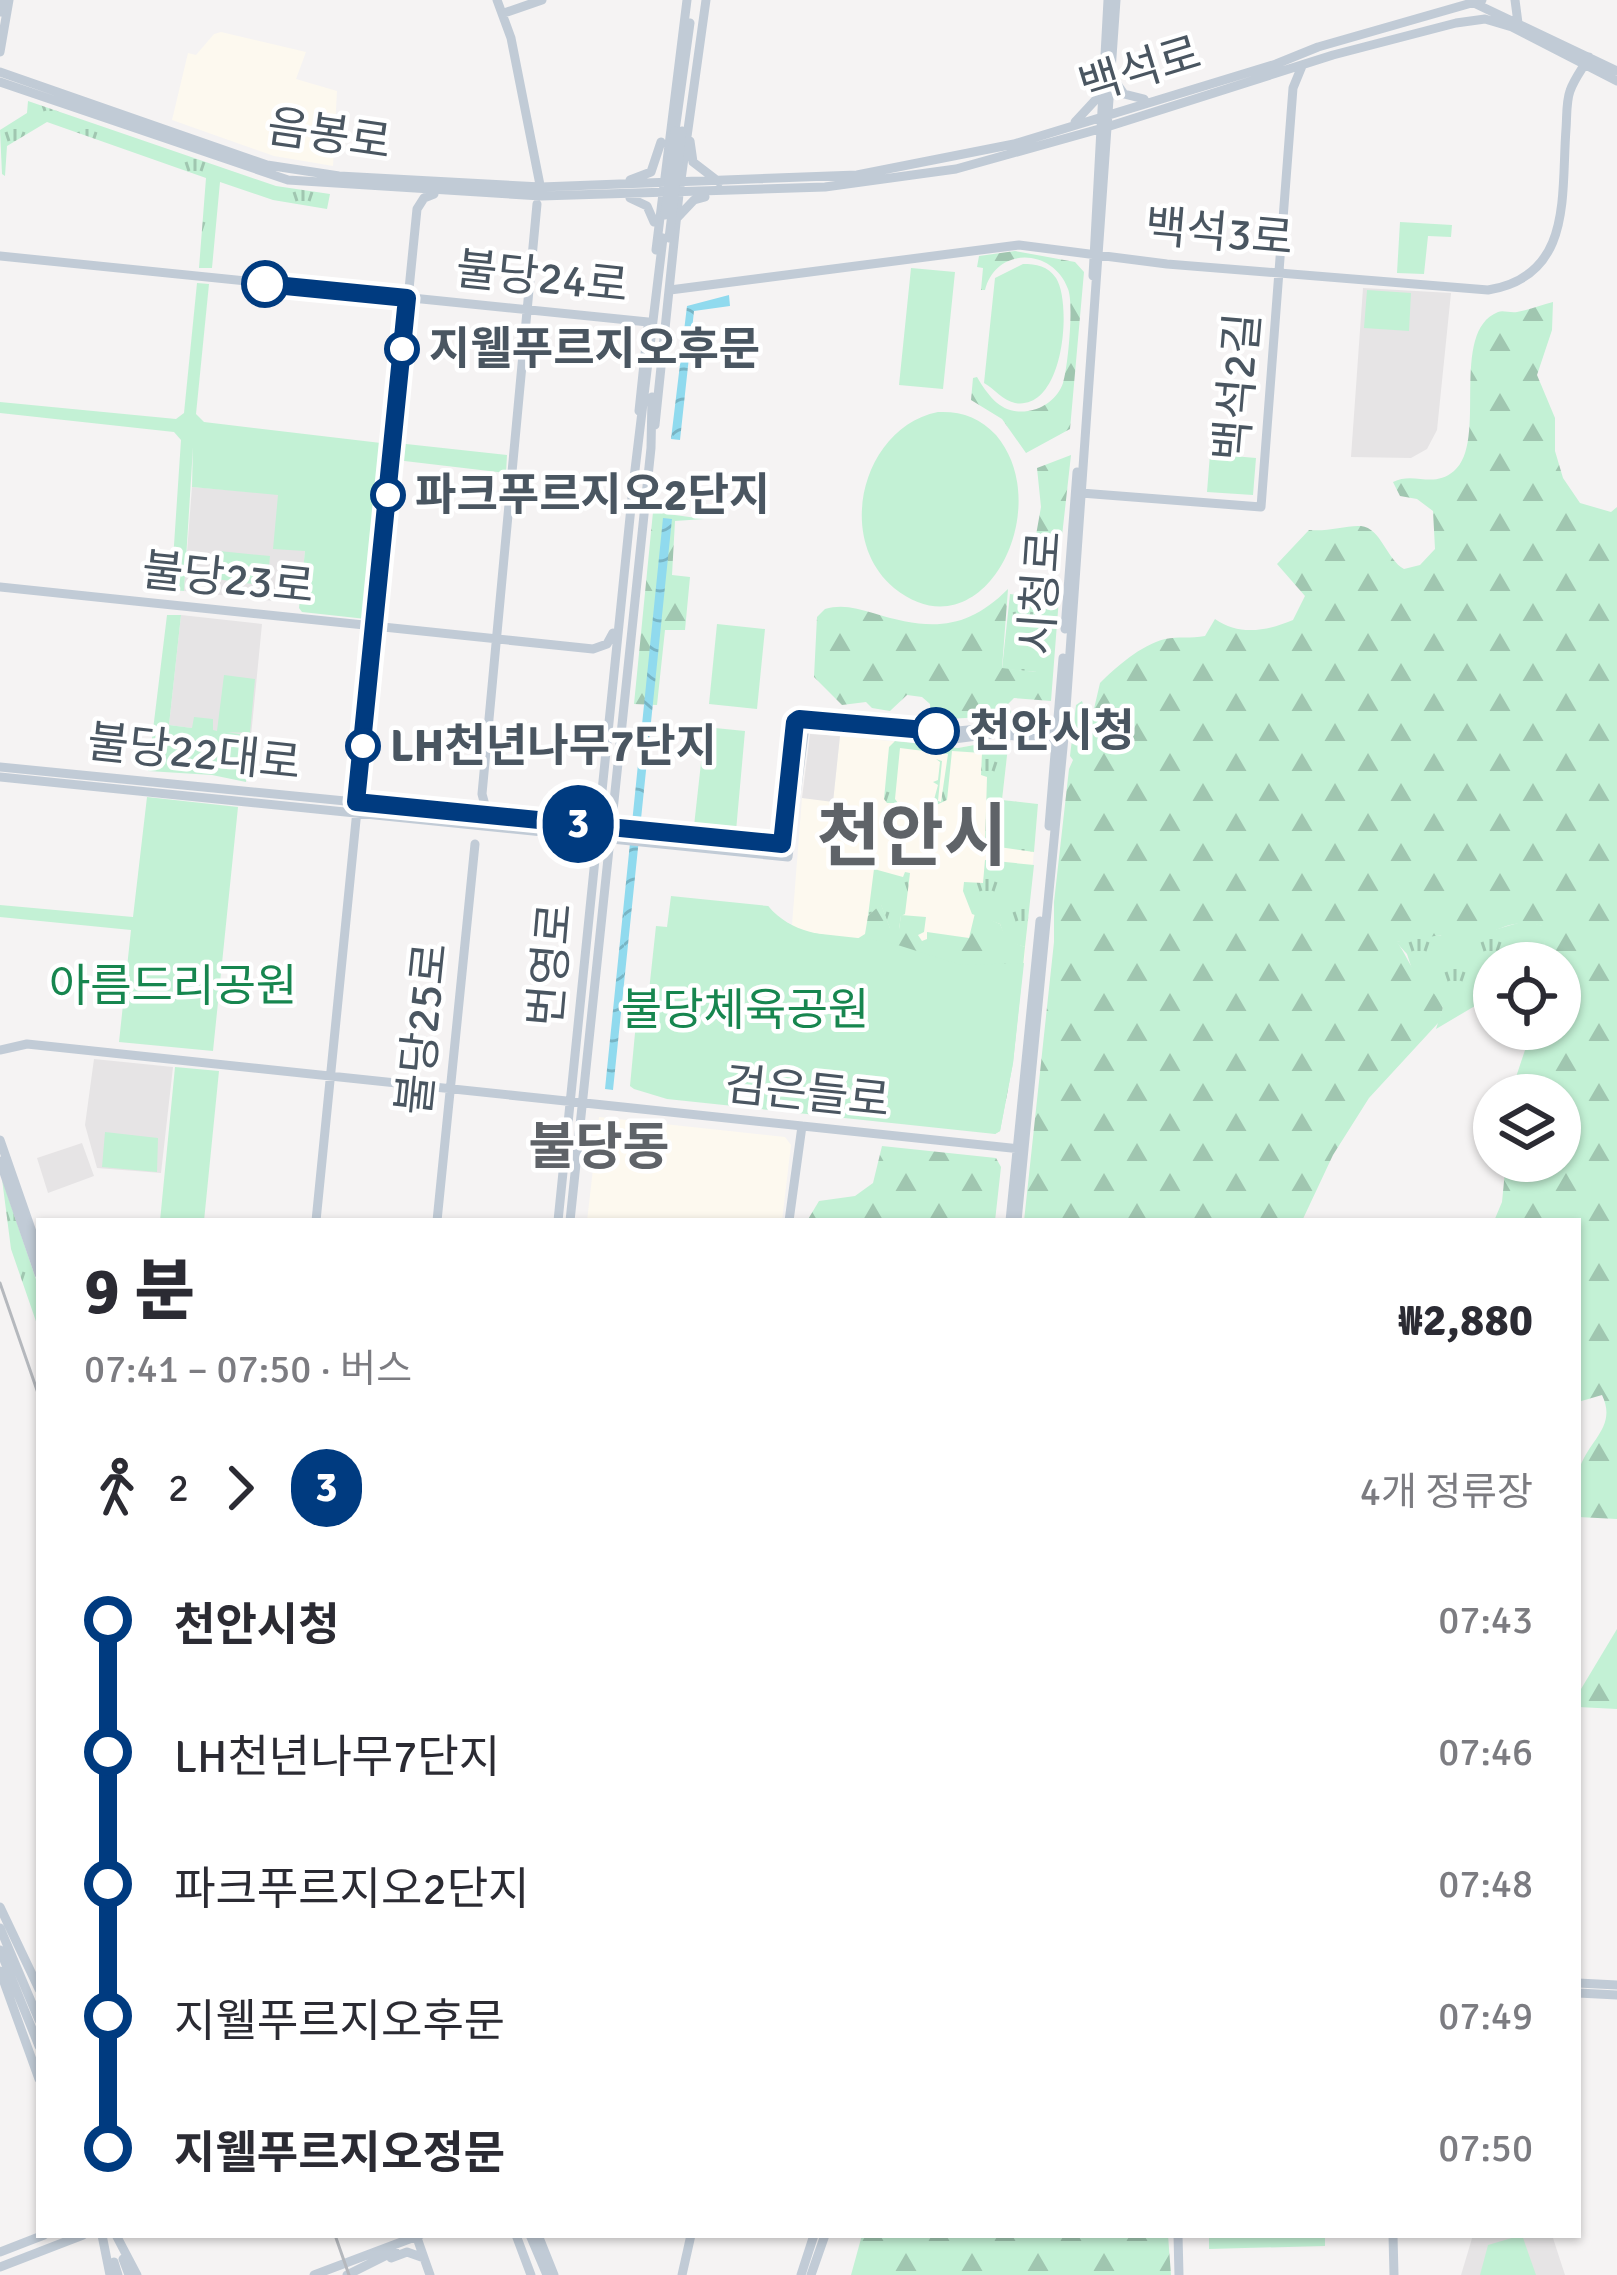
<!DOCTYPE html>
<html lang="ko">
<head>
<meta charset="utf-8">
<style>
	body { margin:0; font-family:Signika,"Noto Sans KR",sans-serif; background:#f7f7f7; color:#2b2b33; height:100vh; display:flex; flex-direction:column; font-size:45px; white-space:nowrap }
	* { box-sizing:border-box; margin:0 }
	p { font-size:39px; color:#7c7c81 }
	.icon { flex:none; width:66px; height:66px; fill:none; stroke:currentColor; stroke-width:2; stroke-linecap:round; stroke-linejoin:round }
	.map { position:relative; flex:1; overflow:hidden }
	.side { position:absolute; left:36px; top:1218px; width:1545px; height:1020px; display:flex; flex-direction:column; background:#fff; border-radius:0px; box-shadow:0 3px 9px #0004 }
	.side>* { flex:none }
	.badge { padding:0 24px; border-radius:39px; font-size:42px; line-height:78px }
	.controls { position:absolute; left:1473px; top:942px; display:grid; gap:24px }
	.controls a { display:grid; place-items:center; width:108px; height:108px; border-radius:50%; background:#fff; box-shadow:0 3px 9px #0004; font-size:60px }
	.map>.badge { position:absolute; translate:-50% -50%; box-shadow:0 0 0 6px #fff }
	.legs { display:flex; align-items:center; gap:18px; height:132px; padding:0 48px; font-size:39px }
	.legs p { margin-inline-start:auto }
	.head { display:flex; align-items:center; justify-content:space-between; height:204px; padding:0 48px }
	h1 { font-size:66px; font-weight:800; line-height:90px }
	ul { padding:0 48px; list-style:none }
	li { display:flex; align-items:center; gap:42px; height:132px; font-size:45px }
	li i { display:grid; place-items:center; width:18px; height:100%; margin:0 15px; background:currentColor }
	li i::after { content:''; width:30px; height:30px; margin:-15px; border:9px solid; border-radius:50%; background:#fff }
	li p { margin-inline-start:auto }
	li:first-child i { background:linear-gradient(#0000 50%,currentColor 0) }
	li:last-child i { background:linear-gradient(currentColor 50%,#0000 0) }
	.map>svg:first-child { display:block }
</style>
</head>
<body>
<div class="map">
<svg width="1617" height="2275" viewBox="0 0 1617 2275">
	<defs>
		<pattern id="grass-tufts" width="24" height="20" patternUnits="userSpaceOnUse" patternTransform="scale(3)"><rect width="24" height="20" fill="#c3f1d5"/><path d="M3 7l-1-3M5 7V3M7 7l1-3M15 17l-1-3M17 17v-4M19 17l1-3" fill="none" stroke="#a0c6b0"/></pattern>
		<pattern id="forest-firs" width="22" height="20" patternUnits="userSpaceOnUse" patternTransform="scale(3)"><rect width="22" height="20" fill="#c3f1d5"/><path d="M5 1l3.5 6h-7zM16 11l3.5 6h-7z" fill="#a0c6b0"/></pattern>
		<pattern id="water-waves" width="16" height="10" patternUnits="userSpaceOnUse" patternTransform="scale(3)"><rect width="16" height="10" fill="#90daee"/><path d="M0 5q4-4 8 0t8 0" fill="none" stroke="#78b4c4"/></pattern>
	</defs>
	<rect width="100%" height="100%" fill="#f5f3f3"/>
	<!-- commercial -->
	<path fill="#fdf9ef" d="M221,32L306,52L296,79L337,91L333,166L274,156L172,120L188,53L196,55L214,34Z
		M840,736L958,748L980,744L1008,747L1002,800L1038,804L1024,963L803,932L792,925L802,798L833,801Z
		M599,1117L785,1137L791,1145L782,1221H587Z"/>
	<!-- education -->
	<path fill="#e6e4e5" d="M1363,288L1451,293L1437,430L1427,449L1411,458L1351,457Z
		M192,487L278,494L305,551L300,604L184,591Z
		M181,615L262,624L251,736L169,725Z
		M810,734L840,736L833,802L802,798Z
		M94,1059L173,1067L161,1173L97,1168L85,1125Z
		M82,1143L94,1176L48,1193L37,1158Z
		M1473,2235H1552L1565,2275H1461Z"/>
	<!-- grass -->
	<path fill="url(#grass-tufts)" d="M28,101L276,186L330,194L327,209L273,200L220,182L212,268H199L206,178L47,122L7,146L5,176L2,174L0,130L27,113Z
		M1010,594L1045,598L1037,672L1002,669Z
		M895,741L958,748L980,744L1008,747L1002,800L1038,804L1034,852L985,845L987,777L981,775L982,753L952,751L947,800L932,807L938,785L933,782L938,780L940,762L936,759L942,761L938,801L941,802L948,754L900,748L895,799L898,803H887L884,799L889,747Z
		M985,860L1034,865L1025,947L1006,941L1000,924L972,914L963,891L964,882L983,883Z
		M874,869L903,877L905,872L910,873L905,914L901,916L899,929H890L881,905L868,916Z
		M1525,921L1543,926L1547,963H1494V1001L1485,1000L1436,1029L1443,1007L1414,975L1407,954L1396,942L1425,935L1473,936Z
		M2,1179L39,1288V1330L11,1249Z"/>
	<!-- forest -->
	<path fill="url(#forest-firs)" d="M1015,251L1075,262L1084,272L1070,429L1026,453L1002,419L971,400L973,378L977,377C989,397 1002,415 1028,411C1043,409 1058,398 1063,383C1068,367 1074,303 1068,289C1053,248 996,246 985,290H981L983,268L977,267L979,256Z
		M1553,302L1552,330L1537,375L1555,418V451L1563,478L1580,503L1611,512L1617,507V1519L1578,1517C1578,1502 1574,1481 1580,1467C1590,1439 1617,1426 1602,1395L1578,1402V1221H1494L1502,1202L1506,1161H1560V1095H1510L1532,1029H1560V963H1547L1542,926C1508,917 1500,933 1471,938C1462,940 1453,937 1443,940L1441,935L1397,942C1405,953 1410,966 1418,976C1428,990 1432,987 1443,1007L1439,1022L1369,1098L1333,1155L1302,1221H1024L1054,942V902L1069,769L1073,760L1070,756L1076,705L1082,701L1086,713H1093L1100,683C1116,667 1141,645 1165,639C1178,636 1191,639 1205,636L1215,619C1239,636 1267,631 1293,620L1305,596L1277,564L1309,530C1328,532 1346,525 1361,526C1381,528 1387,560 1404,569L1420,565L1435,549L1433,511L1417,499L1400,496L1393,482C1414,471 1433,489 1454,471C1489,442 1448,332 1498,312C1503,310 1510,313 1517,312C1529,310 1541,305 1553,302Z
		M1071,455L1059,563L1033,552L1041,507L1037,468Z
		M653,512L704,519L675,521L672,575L690,577L685,630H665L657,705L634,704Z
		M1008,589L1002,668L1036,672L1045,598L1055,592L1059,598L1051,701L1014,698L1007,705L1016,719L999,716L931,720L930,704L922,697L907,695L890,711L872,708L866,702L842,705L814,677L817,617L825,609C841,604 857,608 873,613C928,630 965,632 1008,589Z
		M881,904L890,928L899,929L901,915L926,917L924,932L918,935L922,941L927,939V932L969,938L975,913L1000,924L1007,940L1025,947L1013,1063L1000,1131L995,1134L726,964L768,906C792,934 823,935 857,939L865,934L868,916Z
		M882,1146L996,1158L1001,1167L995,1221H807L819,1201L855,1196L873,1183Z
		M1617,1629V1709L1578,1707V1694Z
		M862,2235H1168L1171,2275H851Z"/>
	<!-- park -->
	<path fill="#c3f1d5" d="M1400,222L1452,225L1451,237L1428,236L1424,274L1397,273Z
		M1023,264C1036,264 1048,266 1056,278C1072,302 1065,411 1015,403C1002,400 995,389 984,383L995,278Z
		M911,268L955,272L943,389L899,385Z
		M197,283L209,284L196,414L204,422L381,443L366,619L302,612L299,608L305,551L273,549L278,495L192,487L193,447L184,591L171,590L181,440L174,432L0,413V402L176,419L184,413Z
		M1367,290L1411,293L1409,331L1364,328Z
		M938,412C962,411 980,418 996,435C1058,508 982,659 894,588C834,538 863,427 938,412Z
		M397,443L507,455L506,473L396,460Z
		M1210,454L1256,458L1253,495L1207,492Z
		M219,551L270,556L267,586L216,579Z
		M167,615H181L169,725L192,728L194,717L213,719V730L217,731L224,675L255,679L250,733L227,732L251,736L246,782L212,775L148,771Z
		M717,624L765,629L757,709L709,704Z
		M705,727L745,731L736,831L694,826Z
		M147,797L238,807L213,1051L119,1042L131,930L0,917V905L133,917Z
		M671,896L768,906L777,917L803,932L885,941L961,965L1024,963L1013,1063L1000,1131L995,1134L667,1099L634,1089L630,1086L639,991H649L656,926L667,927Z
		M175,1067L219,1071L204,1221H160Z
		M105,1132L158,1138L157,1172L102,1167Z
		M1209,2235H1325V2246L1209,2249Z
		M1522,2235L1536,2275H1480L1488,2245Z"/>
	<!-- water -->
	<path fill="url(#water-waves)" d="M729,295L730,306L694,311L680,440L671,439L687,306Z
		M663,518L672,519L613,1090L605,1089Z"/>
	<g fill="none" stroke-linecap="round" stroke-linejoin="round">
		<!-- secondary -->
		<path stroke="#c1cbd6" stroke-width="9" d="M497,0L511,38L541,190
			M1515,0L1518,23
			M1476,4L1617,71
			M0,12L2,0
			M504,13L542,0
			M0,52L9,0
			M0,72L267,165L339,176L541,187L857,175L1014,144L1276,64L1318,47L1482,0
			M1115,81L1124,94L1144,99
			M0,82L288,180L541,196L825,187L956,169L1110,126L1333,55L1456,23L1485,19L1512,27L1617,81
			M1075,122L1100,95
			M675,131L690,23
			M690,141L693,162L719,182
			M630,180L651,172L661,142
			M630,198L647,206L654,222
			M677,218L694,200L705,197
			M656,250L687,0
			M0,256L648,322
			M1093,276L1108,0
			M670,290L1019,245L1167,264L1488,290C1573,276 1561,196 1566,129C1567,117 1566,102 1570,91C1574,79 1583,68 1589,57
			M639,411L648,326
			M655,425L679,194L706,0
			M1081,493L1261,507L1293,88L1302,66
			M0,587L593,649L607,644L613,633
			M1065,629L1077,472
			M0,767L781,844L799,719L948,732L998,727L1059,733
			M0,777L788,857L805,726L954,739L992,734L1059,740
			M496,812L486,809L482,794L537,204
			M1049,826L1063,658
			M0,1050L27,1044L1020,1149
			M0,1140L39,1252
			M0,1161L39,1274
			M316,1221L417,209L424,198L434,194
			M437,1221L475,844
			M558,1221L634,478L663,238
			M570,1221L651,448L652,397
			M789,1221L802,1126
			M1010,1221L1040,921
			M1017,1221L1064,737L1116,0
			M0,1907L39,1989
			M0,1928L39,2020
			M0,1950L39,2046
			M0,1971L39,2079
			M1578,1983L1617,1985
			M1578,1993L1617,1995
			M102,2235L110,2275
			M116,2235L137,2275
			M416,2235L430,2275
			M516,2235L531,2275
			M530,2235L547,2275
			M538,2235L554,2275
			M1178,2235L1179,2275
			M1393,2235L1394,2275
			M0,2252L44,2235
			M391,2258L407,2252L424,2258
			M123,2259L129,2275
			M114,2262L118,2275
			M0,2267L83,2235
			M314,2275L420,2235
			M347,2275L395,2251
			M682,2275L691,2235
			M801,2275L814,2235
			M811,2275L825,2235"/>
		<!-- rail -->
		<path stroke="#b5b8bd" stroke-width="3" d="M0,1283L39,1396
			M335,2235L349,2275"/>
		<!-- secondary-bridge -->
		<path stroke="#c1cbd6" stroke-width="9" d="M665,215L675,131
			M669,238L682,131"/>
	</g>
	<g fill="none" stroke-linecap="round" stroke-linejoin="round">
		<!-- line-1 casing -->
		<g stroke="#fff" stroke-width="27">
			<path id="line-1" d="M265,284L407,298L356,802L782,844L795,722L799,719L936,731"/>
		</g>
		<!-- line-1 -->
		<use href="#line-1" stroke="#003b80" stroke-width="18"/>
	</g>
	<!-- markers -->
	<g fill="#fff" stroke="#003b80" stroke-width="6">
		<circle cx="265" cy="284" r="21"/>
		<circle cx="402" cy="349" r="15"/>
		<circle cx="388" cy="495" r="15"/>
		<circle cx="936" cy="731" r="21"/>
		<circle cx="363" cy="746" r="15"/>
	</g>
	<g text-anchor="middle" dominant-baseline="central" stroke-width="9" stroke-linejoin="round" paint-order="stroke">
		<!-- street labels -->
		<g font-size="45" fill="#4a5661" stroke="#fff">
			<text transform="translate(1140 70) rotate(-17)">백석로</text>
			<text transform="translate(329 135) rotate(8)">음봉로</text>
			<text transform="translate(1219 233) rotate(5)">백석3로</text>
			<text transform="translate(542 278) rotate(6)">불당24로</text>
			<text transform="translate(1238 387) rotate(-85)">백석2길</text>
			<text transform="translate(228 579) rotate(6)">불당23로</text>
			<text transform="translate(1041 593) rotate(-86)">시청로</text>
			<text transform="translate(194 753) rotate(6)">불당22대로</text>
			<text transform="translate(551 965) rotate(-85)">번영로</text>
			<text transform="translate(423 1029) rotate(-84)">불당25로</text>
			<text transform="translate(807 1093) rotate(6)">검은들로</text>
		</g>
		<!-- stop labels -->
		<g font-size="45" font-weight="bold" fill="#4a5661" stroke="#fff" text-anchor="start">
			<text x="429" y="349">지웰푸르지오후문</text>
			<text x="415" y="495">파크푸르지오2단지</text>
			<text x="969" y="731">천안시청</text>
			<text x="390" y="746">LH천년나무7단지</text>
		</g>
		<!-- park labels -->
		<g font-size="45" fill="#17864f" stroke="#fff">
			<text x="173" y="986">아름드리공원</text>
			<text x="745" y="1010">불당체육공원</text>
		</g>
		<!-- quarter labels -->
		<g font-size="51" font-weight="bold" fill="#5f6368" stroke="#fff">
			<text x="599" y="1147">불당동</text>
		</g>
		<!-- town labels -->
		<g font-size="69" font-weight="bold" fill="#5f6368" stroke="#fff">
			<text x="912" y="837">천안시</text>
		</g>
	</g>
</svg>
<div class="controls">
<a><svg class="icon" aria-label="locate" viewBox="0 0 24 24"><circle cx="12" cy="12" r="6"/><path d="M12 2v4M12 18v4M2 12h4M18 12h4"/></svg></a>
<a><svg class="icon" aria-label="layers" viewBox="0 0 24 24"><path d="M12 4l9 5-9 5-9-5zM3 14l9 5 9-5"/></svg></a>
</div>
<b class="badge" style="left:578px;top:824px;background:#003b80;color:#fff">3</b>
<section class="side">
<div class="head"><div><h1>9 분</h1><p>07:41 – 07:50 · 버스</p></div><b>₩2,880</b></div>
<div class="legs"><svg class="icon" aria-label="walk" viewBox="0 0 24 24"><circle cx="13" cy="4" r="2"/><path d="M13 8l-2 6 4 7M11 14l-3 7M7 12l3-4h3l4 4"/></svg>2<svg class="icon" aria-label="forward" viewBox="0 0 24 24"><path d="M9 5l7 7-7 7"/></svg><b class="badge" style="background:#003b80;color:#fff">3</b><p>4개 정류장</p></div>
<ul>
<li><i style="color:#003b80"></i><b>천안시청</b><p>07:43</p></li>
<li><i style="color:#003b80"></i><span>LH천년나무7단지</span><p>07:46</p></li>
<li><i style="color:#003b80"></i><span>파크푸르지오2단지</span><p>07:48</p></li>
<li><i style="color:#003b80"></i><span>지웰푸르지오후문</span><p>07:49</p></li>
<li><i style="color:#003b80"></i><b>지웰푸르지오정문</b><p>07:50</p></li>
</ul>
</section>
</div>
</body>
</html>
